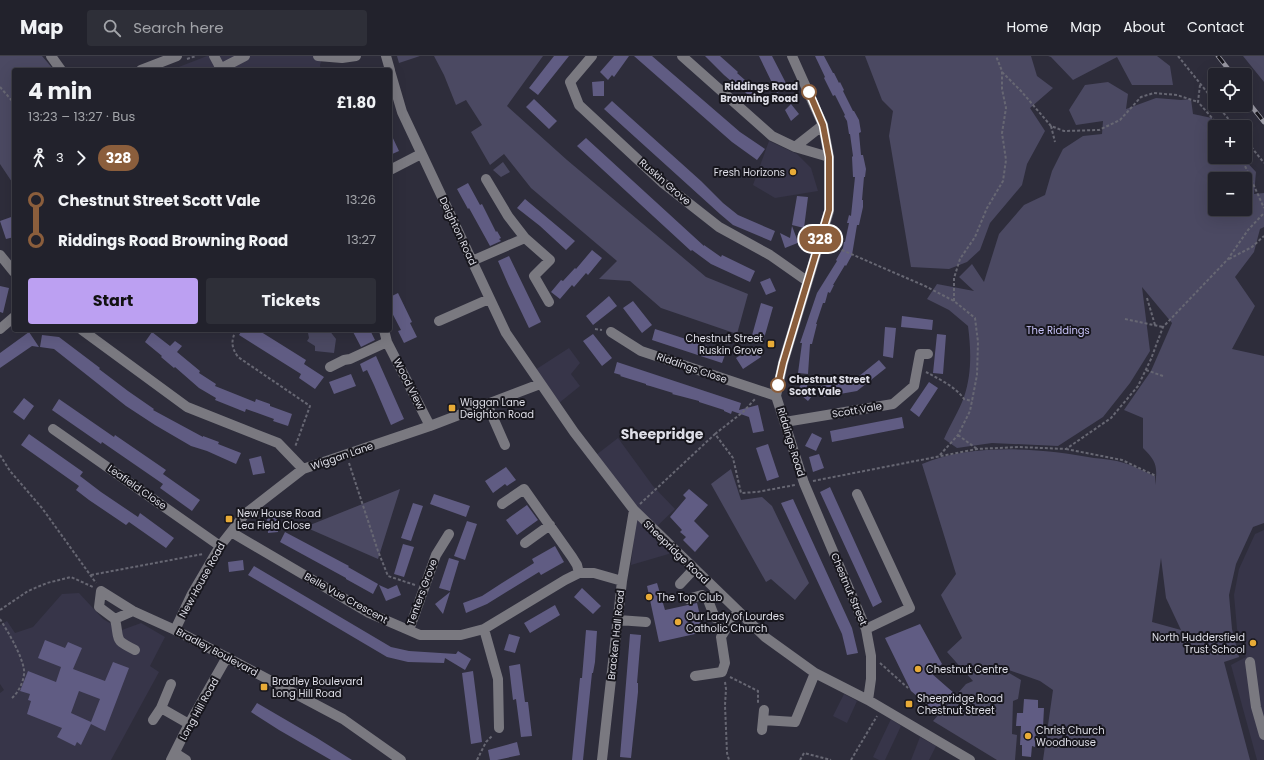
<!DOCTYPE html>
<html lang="en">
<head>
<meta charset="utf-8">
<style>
	body { margin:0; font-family:Poppins,sans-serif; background:#2e2f38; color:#f1f3f6; height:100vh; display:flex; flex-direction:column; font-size:15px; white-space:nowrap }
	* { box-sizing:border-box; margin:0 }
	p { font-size:13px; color:#a2a4a9 }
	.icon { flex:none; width:22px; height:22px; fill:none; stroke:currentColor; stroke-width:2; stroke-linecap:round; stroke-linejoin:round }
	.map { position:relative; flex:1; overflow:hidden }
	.drawer { position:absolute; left:12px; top:12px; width:380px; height:264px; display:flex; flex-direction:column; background:#22222c; border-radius:4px; box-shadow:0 4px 16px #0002,0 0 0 1px #3f3f48 }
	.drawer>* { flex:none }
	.badge { padding:0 8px; border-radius:13px; font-size:14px; line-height:26px }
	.controls { position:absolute; left:1208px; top:12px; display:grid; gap:8px }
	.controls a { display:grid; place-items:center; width:44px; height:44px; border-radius:4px; background:#22222c; box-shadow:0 4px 16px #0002,0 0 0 1px #3f3f48; font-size:20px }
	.map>.badge { position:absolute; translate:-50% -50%; box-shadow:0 0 0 2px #fff }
	.legs { display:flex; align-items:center; gap:6px; height:44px; padding:0 16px; font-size:13px }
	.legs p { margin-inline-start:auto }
	.summary { display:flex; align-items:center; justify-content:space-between; height:68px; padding:0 16px }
	h1 { font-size:22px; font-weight:700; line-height:30px }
	.primary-button { display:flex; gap:8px; margin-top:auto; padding:8px 16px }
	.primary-button a { flex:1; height:46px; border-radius:4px; background:#bca0f2; color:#111; font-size:16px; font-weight:700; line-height:46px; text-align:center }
	.primary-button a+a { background:#2e2f38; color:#f1f3f6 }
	ul { padding:0 16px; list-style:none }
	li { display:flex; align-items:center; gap:14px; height:40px; font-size:15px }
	li i { display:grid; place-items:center; width:6px; height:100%; margin:0 5px; background:currentColor }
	li i::after { content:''; width:10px; height:10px; margin:-5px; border:3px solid; border-radius:50%; background:#22222c }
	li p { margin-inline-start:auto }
	li:first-child i { background:linear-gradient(#0000 50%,currentColor 0) }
	li:last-child i { background:linear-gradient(currentColor 50%,#0000 0) }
	header { display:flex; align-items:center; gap:24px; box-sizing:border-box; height:56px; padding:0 20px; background:#22222c; border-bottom:1px solid #3f3f48 }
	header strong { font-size:19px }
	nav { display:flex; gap:22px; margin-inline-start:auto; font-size:14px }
	.search { width:280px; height:36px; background:#2e2f38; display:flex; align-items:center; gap:10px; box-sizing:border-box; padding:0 14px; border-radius:4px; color:#a2a4a9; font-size:15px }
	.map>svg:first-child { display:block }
</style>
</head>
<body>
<header>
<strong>Map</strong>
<div class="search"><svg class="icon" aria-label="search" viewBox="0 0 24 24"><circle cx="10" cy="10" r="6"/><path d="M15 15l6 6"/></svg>Search here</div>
<nav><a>Home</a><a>Map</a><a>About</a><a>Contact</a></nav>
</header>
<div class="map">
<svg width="1264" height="704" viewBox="0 0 1264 704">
	<rect width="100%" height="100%" fill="#2e2d3b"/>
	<!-- built -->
	<path fill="#373549" d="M207,0H323L320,9L321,14H171Z
		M769,85L797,98L811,112L818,135L775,142L753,129Z
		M569,292L580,307L571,318L580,330L559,347L535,314Z
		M618,382L653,430L675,453L652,475L672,497L631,509L637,453L596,399Z
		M1264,474V704H1257L1231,609L1246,601L1237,573L1234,539L1239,513L1255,478Z
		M79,537L103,563L122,574L141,567L165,581L150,610L159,616L111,704H0V637L4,634L0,628V569L7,565L15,577L33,571L62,538Z
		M844,638L857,645L847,667L833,660Z
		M891,663L901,670L885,704H879L873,701Z
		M920,681L936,690L929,704H911Z"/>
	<!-- green -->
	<path fill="#4b4962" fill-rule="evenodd" d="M0,0H42L54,14H14V129L0,108Z
		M397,0H420L399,7Z
		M434,0H543L507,50L567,104L706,221L748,238L737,278L661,252L630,225L599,223L617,205L531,132L504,98L490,109L471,76L482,69L466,44L456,49L444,19Z
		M865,0H1031L1037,20L1053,32L1030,52L1045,75L1027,108L1022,129L990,167L980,194L967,206L949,213L911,211L889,80L893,55L882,44Z
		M1048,0H1157L1170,10L1173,29H1132L1117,1L1073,24L1051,1Z
		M1243,0H1264V26Z
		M1108,26L1128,38L1126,53L1156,42L1181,44L1191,43L1193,58L1212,62L1215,79V101H1242L1256,116L1254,138L1264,137V171L1260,173L1254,196L1235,221L1255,250L1232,293L1264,300V467L1253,471L1236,508L1229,539L1232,573L1239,601L1224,606L1250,704H1043L1053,634L1040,625L1003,612L996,616L1004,614L1021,624L1018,643L1013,645L1012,678L1017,679L1015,704H997L933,665L966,628L973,625L947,596L962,582L941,539L956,518L922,408C973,387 1042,392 1094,402C1104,403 1115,404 1124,407C1135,410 1145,416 1155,420V429C1158,410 1156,405 1143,392V362L1124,354L1151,315L1172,267L1142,231L1150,295L1130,327L1103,361L1058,390L992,387L957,392L944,383C950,369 959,355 964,341C972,318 971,293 968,270L949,254L927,243L937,228L974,235L959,221L972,208L984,226L999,178L1024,149L1045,139L1052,115L1063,93L1083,80L1102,78L1103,65L1076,69L1069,54L1085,29ZM1215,123H1245V153H1215ZM1161,502L1166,542L1181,574L1152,566Z
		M503,106L510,116L501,121L493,114Z
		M303,274H329L336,283L334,297L315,295V290L307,285L309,282L308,277Z
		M731,413L741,444L762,441L772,450L809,527L795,544L771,523L766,526L711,428Z
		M400,433L378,503L305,471Z"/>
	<!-- building -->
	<path fill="#605c83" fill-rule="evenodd" d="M554,0H569L538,39L529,32Z
		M614,0H629L614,21L612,19L608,24L600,16Z
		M634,0H652L740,76L765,93L757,104L732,86Z
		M705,0H720L738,16L737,17L754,32L755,31L761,37L754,45L732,23L731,25L724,19Z
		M759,0H772L788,31L777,37Z
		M815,0H824L833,17H834L839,27L840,26L844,34L843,35L853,55H854L859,64L861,76L859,77L861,99H863L866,113L865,121H864L862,144H863V151L859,169H857L852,199L846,210L845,209L833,229H834L830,237L828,236L825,247H823L816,268H817L812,288H810L808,318L798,317L802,287H800L817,237L837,205L836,204L843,192L844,186H845L849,167H847L849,159L851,160L855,121H853L852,101L853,100L850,78H849L847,65L844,60L845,59L835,39L833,40L824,22L825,21Z
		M604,25V40H593L592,26Z
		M534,43L557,65L549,73L526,51Z
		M612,45L701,125L723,147L738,159L775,175L771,185L733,169L720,158L604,53Z
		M791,48L799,58L791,65L785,54Z
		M390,76L399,95L390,99Z
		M586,82L704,190V189L721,201L722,199L755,215L750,226L711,208L692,194L691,195L577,90Z
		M468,127L480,149L482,148L496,176L497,175L501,182L499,183L501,185L490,190L469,152L468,153L457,133Z
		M797,140L808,141L804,172L792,169Z
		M525,143L575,185L566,194L540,170L517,152Z
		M14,160V181L6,183L0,165Z
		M792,170L798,186H800L785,192L780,177L790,182Z
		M592,194L602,202L588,219L586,217L574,231L572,229L560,243L551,236L561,224L563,225L575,212L576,213Z
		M509,200L541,266L529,272L508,228L498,205Z
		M770,222L776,235L766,239L760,226Z
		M0,230L9,232L3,257L0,256Z
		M398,237L412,266L410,267L417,281L404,287L398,275L401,274L390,253V241Z
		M609,240L617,250L593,269L586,260Z
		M633,245L652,269L642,277L623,252Z
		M761,247L773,251L763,286L751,283Z
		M902,260L933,264L932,274L901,271Z
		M885,271L896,272L893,302L883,300Z
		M655,273L726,296L722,307L652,284Z
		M242,274H258L306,304L304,308L324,321L315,333L299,322L301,318L239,279Z
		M352,274H370L375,284L361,291Z
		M29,276L39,291L32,290L0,312V297Z
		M152,276L170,290L175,285L182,290L177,296L200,315L199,317L216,328L215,330L255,346L256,343L270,348V350L292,358L288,370L273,365L274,363L246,353L245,356L215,344L216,342L199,332L175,311L174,312L161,301L162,300L145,286Z
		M593,278L612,302L602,310L583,285Z
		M937,278L946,279L943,318L933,317Z
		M42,279L59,281L100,312L99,313L128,335L154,353L153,354L203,381V380L219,386L218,388L241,397L236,408L207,395L191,390L155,369L126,350L54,293L40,291Z
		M754,290L761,301L743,313L736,302Z
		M376,300L404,363L391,369L374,329L367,314L363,316L360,308Z
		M879,304L886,312L857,335L823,341L821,330L853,325Z
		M617,306L741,347L739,354L758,349L764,375L753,377L749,361L732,355L731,358L724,355V354L699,346V345L680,340L672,338L673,337L650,330L646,329V328L620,320L621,319L614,317Z
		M351,318L356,330L334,338L329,326Z
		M808,320L807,333L820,330L808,345L796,335Z
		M929,326L938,332L919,361L910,354Z
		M24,342L34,350L24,364L13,356Z
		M59,343L114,381L115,379L166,414L163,418L200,444L192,455L160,432L163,428L102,386L101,388L52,354Z
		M902,361L904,372L832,386L830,375Z
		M812,377L822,382L816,395L805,390Z
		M29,378L83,416L80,420L101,436L138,461L140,457L174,482L166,492L129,466L126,469L89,444L76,434L79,430L21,389Z
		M768,388L779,421L767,425L756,392Z
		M819,398L824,412L813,416L809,401Z
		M261,400L265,417L253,419L249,403Z
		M506,411L516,424L507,430L505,428L493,437L485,425Z
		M830,431L882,546L873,551L820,436Z
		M689,433L708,449L694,465L709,480L695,496L683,484L686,481L680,476L682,474L670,461L686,442L683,439Z
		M434,438L470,450L466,461L430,448Z
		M793,443L852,572L858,597L847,599L842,578L781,447Z
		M413,447L423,450L411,485L401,482Z
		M527,449L538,464L517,479L506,464Z
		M267,461H277L278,476L268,477Z
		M467,465L477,468L465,504L454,500Z
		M285,476L349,510L348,511L378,528L373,538L346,523V522L280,486Z
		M403,488L414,491L404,521L394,518Z
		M555,490L564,506L541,519L539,516L487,548L466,557L463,547L482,540L502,527L534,507L532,503Z
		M449,502L459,505L450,535L439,532Z
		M243,504L244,514L229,516L228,506Z
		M254,510L391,591L409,595L456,598L458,595L471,603L465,614L445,602L444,607L408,606L387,601L248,519Z
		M657,527L665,554L697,547L704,576L659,586L647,530Z
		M379,529L388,533L397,529L401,539L386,545Z
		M582,532L601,550L593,558L574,541Z
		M450,536L443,558L435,548Z
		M555,549L560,559L530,577L524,567Z
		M920,568L942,608L931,617L955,638L938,658L911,635L885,582Z
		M586,574L597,575L595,606L593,617H592L583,704H572L580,622H582Z
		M509,578L520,581L515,597L504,594Z
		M630,578L641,579L637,627H638V636L631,702L620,701Z
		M45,584L65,592L68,586L82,592L73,613L105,625L113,606L129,612L105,675L91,668L81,689L77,686L75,690L57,681L62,672L27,658L31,645L28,644L30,638L20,635L28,615L56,626L61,611L38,602ZM79,635L100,643L91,666L71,657Z
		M520,608L525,646H528L532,680L521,681L516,643L513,644L509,610Z
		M473,615L482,686L471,688L462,617Z
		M1024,643L1038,644V652H1044L1043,671H1036L1035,691L1032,690L1031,701L1022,700V689H1020L1021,670H1016L1017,657H1023Z
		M257,647L317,682L352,704H331L279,674L251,656Z
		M517,686L520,699L497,704H490L488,694Z"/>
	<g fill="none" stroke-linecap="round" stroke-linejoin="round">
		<!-- path -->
		<path stroke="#676773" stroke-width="2" stroke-dasharray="3 2" stroke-linecap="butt" d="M1178,0L1215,46
			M187,3L196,0
			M1002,16L1021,35L1051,70L1064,75L1099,74L1120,64L1141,41L1154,37L1177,39L1198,46
			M1200,29L1198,46L1220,71
			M0,31L14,47
			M1217,49L1235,71
			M1051,70L1055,86
			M1245,83L1264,107
			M1241,101L1264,152
			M828,188L925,230L954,245L975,262L978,286L977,319L970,355L958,379L939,400
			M1229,203L1252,191L1264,180
			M1147,242L1155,269
			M954,245V222L960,203L975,181L987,152L1003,125L1006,104L1002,77L1006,52L1002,33V15L996,0
			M1125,263L1163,271
			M595,273L602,274
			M236,274C231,285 231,291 238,301L310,350L295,391
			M1146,314L1163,320
			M926,316C939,323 956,331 964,343L972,345
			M715,378L743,356L755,343
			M958,379L977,393
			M1066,393L1122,404L1156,420
			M0,399L10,415L42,452L96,527
			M349,407L378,495L388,520L415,529
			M813,425L977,393L1018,391L1066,393L1111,362L1138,330L1151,303L1163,271L1228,203L1248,174L1264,157
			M640,448L715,378L733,402L741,437L757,436L795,429
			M91,519L203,498
			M0,554L28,535L47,527L71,521L93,531
			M0,563C8,576 22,599 24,614C25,623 19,636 12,642
			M880,607L908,632
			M730,621L758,635V647
			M725,626L726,633L725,649L727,697L729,704
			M477,704L486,686L493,679
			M800,704L804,697L831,704
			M851,704L877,660"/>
		<!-- minor -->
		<path stroke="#7a7980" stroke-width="10" d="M51,0L61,14
			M214,0L221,13
			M318,0L342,2L356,0
			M386,0L390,14
			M592,0L570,26L579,49L663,127L719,171L770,199L807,225
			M682,0L772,80L795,91L829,101
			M792,0L823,69L829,101V155L783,307L776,340L804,427L866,573L871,600V623L868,644
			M141,14L177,0
			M218,14L245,0
			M390,15L402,56L506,277L574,376L634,454L765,581L815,617L868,644L970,704
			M795,91L823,69
			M390,114L421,98
			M525,182L550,204L534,220L549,246
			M0,199L14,216
			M472,205L525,182L508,160L486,123
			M439,265L489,243
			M0,273L14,261
			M82,274L187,351L278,387L303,413
			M384,274L387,286L430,370
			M611,276L641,295L776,340
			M330,311L344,304L350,303L387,286
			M487,348L505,389
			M785,366L893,348L914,330L920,298H928
			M53,373L220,490
			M857,438L910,552L866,573
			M502,448L524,433L572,501L577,509L579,517
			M231,476L369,557L420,579H461L484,573L565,524L579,517H594L622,525
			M525,487L550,469
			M680,528L694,513
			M688,543L702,539L708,544L717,535
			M708,544L715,562
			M133,555L115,563L99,551L101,535L133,555L175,574L343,663L401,704
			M115,563C120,585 113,583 135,594
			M618,564L646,566
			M484,573L498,623L499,672
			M175,574L192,538L220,490L231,476L245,458L303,413L430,370L540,328
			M409,574L436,499L449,478
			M1250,606L1256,651L1264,679
			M695,620L722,616L725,607L721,581L737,555
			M161,652L189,668
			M153,664L161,652L171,628
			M763,664L764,654
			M762,674L763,664L795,666L815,617
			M175,697L186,704
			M171,704L189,668L227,601
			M602,704L622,525L634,454"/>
		<!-- rail casing -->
		<g stroke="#9796a1" stroke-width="4.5">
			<path id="rail" d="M1218,0L1233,19
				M1245,42L1264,66"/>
		</g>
		<!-- rail -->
		<use href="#rail" stroke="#17161d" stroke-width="3" stroke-dasharray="9" stroke-linecap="butt"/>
	</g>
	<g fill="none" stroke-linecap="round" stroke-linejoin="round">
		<!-- line-1 casing -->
		<g stroke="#fff" stroke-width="9">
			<path id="line-1" d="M778,329L783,307L829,154V101L823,69L809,36"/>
		</g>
		<!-- line-1 -->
		<use href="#line-1" stroke="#8b5e3c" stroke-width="6"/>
	</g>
	<!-- markers -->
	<g fill="#fff" stroke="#8b5e3c" stroke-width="2">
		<circle cx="809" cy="36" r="7"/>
		<circle cx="778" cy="329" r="7"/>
	</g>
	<g fill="#e8ab37" stroke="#17161d" stroke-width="1.5">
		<circle cx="793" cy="116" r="4"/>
		<rect x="767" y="284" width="8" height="8" rx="2"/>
		<rect x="448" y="348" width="8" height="8" rx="2"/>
		<rect x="225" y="459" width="8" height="8" rx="2"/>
		<circle cx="649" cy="541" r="4"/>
		<circle cx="678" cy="566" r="4"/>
		<circle cx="1253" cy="587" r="4"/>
		<circle cx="918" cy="613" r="4"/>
		<rect x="260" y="627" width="8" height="8" rx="2"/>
		<rect x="905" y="644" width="8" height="8" rx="2"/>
		<circle cx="1028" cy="680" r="4"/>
	</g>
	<g text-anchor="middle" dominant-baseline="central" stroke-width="4" stroke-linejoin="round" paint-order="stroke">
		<!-- stop labels -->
		<g font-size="10" font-weight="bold" fill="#dddde6" stroke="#17161d" text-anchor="end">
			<text x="798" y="30">Riddings Road<tspan x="798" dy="12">Browning Road</tspan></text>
			<text x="789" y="323" text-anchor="start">Chestnut Street<tspan x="789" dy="12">Scott Vale</tspan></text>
		</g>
		<!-- poi labels -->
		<g font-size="10" fill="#dddde6" stroke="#17161d" text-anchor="start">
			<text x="785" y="116" text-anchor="end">Fresh Horizons</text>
			<text x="763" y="282" text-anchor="end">Chestnut Street<tspan x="763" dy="12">Ruskin Grove</tspan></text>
			<text x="460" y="346">Wiggan Lane<tspan x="460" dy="12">Deighton Road</tspan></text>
			<text x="237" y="457">New House Road<tspan x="237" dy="12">Lea Field Close</tspan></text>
			<text x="657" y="541">The Top Club</text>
			<text x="686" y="560">Our Lady of Lourdes<tspan x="686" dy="12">Catholic Church</tspan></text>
			<text x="1245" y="581" text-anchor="end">North Huddersfield<tspan x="1245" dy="12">Trust School</tspan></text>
			<text x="926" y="613">Chestnut Centre</text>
			<text x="272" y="625">Bradley Boulevard<tspan x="272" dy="12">Long Hill Road</tspan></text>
			<text x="917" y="642">Sheepridge Road<tspan x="917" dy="12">Chestnut Street</tspan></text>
			<text x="1036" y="674">Christ Church<tspan x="1036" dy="12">Woodhouse</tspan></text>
		</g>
		<!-- street labels -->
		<g font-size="10" fill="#dddde6" stroke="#17161d">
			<text transform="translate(665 126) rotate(41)">Ruskin Grove</text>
			<text transform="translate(458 175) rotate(65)">Deighton Road</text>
			<text transform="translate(692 312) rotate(19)">Riddings Close</text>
			<text transform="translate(409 328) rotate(63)">Wood View</text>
			<text transform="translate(857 354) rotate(-10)">Scott Vale</text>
			<text transform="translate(791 386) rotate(73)">Riddings Road</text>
			<text transform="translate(342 400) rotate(-19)">Wiggan Lane</text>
			<text transform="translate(137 431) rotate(35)">Leafield Close</text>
			<text transform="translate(676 496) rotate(44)">Sheepridge Road</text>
			<text transform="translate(202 524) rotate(-61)">New House Road</text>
			<text transform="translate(849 533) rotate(67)">Chestnut Street</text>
			<text transform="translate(422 536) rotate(-70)">Tenters Grove</text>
			<text transform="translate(346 542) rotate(29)">Belle Vue Crescent</text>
			<text transform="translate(616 579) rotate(-84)">Bracken Hall Road</text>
			<text transform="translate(217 596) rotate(28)">Bradley Boulevard</text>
			<text transform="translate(199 653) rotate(-61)">Long Hill Road</text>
		</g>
		<!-- park labels -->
		<g font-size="10" fill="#c6c1f6" stroke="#17161d">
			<text x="1058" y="274">The Riddings</text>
		</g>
		<!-- district labels -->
		<g font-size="14" font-weight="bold" fill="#dddde6" stroke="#17161d">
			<text x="662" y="378">Sheepridge</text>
		</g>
	</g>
</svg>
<div class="controls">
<a><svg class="icon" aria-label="locate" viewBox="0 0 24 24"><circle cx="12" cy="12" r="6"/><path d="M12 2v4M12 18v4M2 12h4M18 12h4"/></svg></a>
<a>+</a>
<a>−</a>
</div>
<b class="badge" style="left:820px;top:183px;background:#8b5e3c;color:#fff">328</b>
<section class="drawer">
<div class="summary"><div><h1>4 min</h1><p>13:23 – 13:27 · Bus</p></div><b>£1.80</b></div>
<div class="legs"><svg class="icon" aria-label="walk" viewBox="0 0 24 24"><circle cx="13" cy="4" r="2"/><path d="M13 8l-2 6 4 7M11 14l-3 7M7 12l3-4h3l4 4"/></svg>3<svg class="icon" aria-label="forward" viewBox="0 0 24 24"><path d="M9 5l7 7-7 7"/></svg><b class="badge" style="background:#8b5e3c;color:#fff">328</b></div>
<ul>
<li><i style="color:#8b5e3c"></i><b>Chestnut Street Scott Vale</b><p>13:26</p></li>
<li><i style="color:#8b5e3c"></i><b>Riddings Road Browning Road</b><p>13:27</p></li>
</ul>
<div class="primary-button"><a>Start</a><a>Tickets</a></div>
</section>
</div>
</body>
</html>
